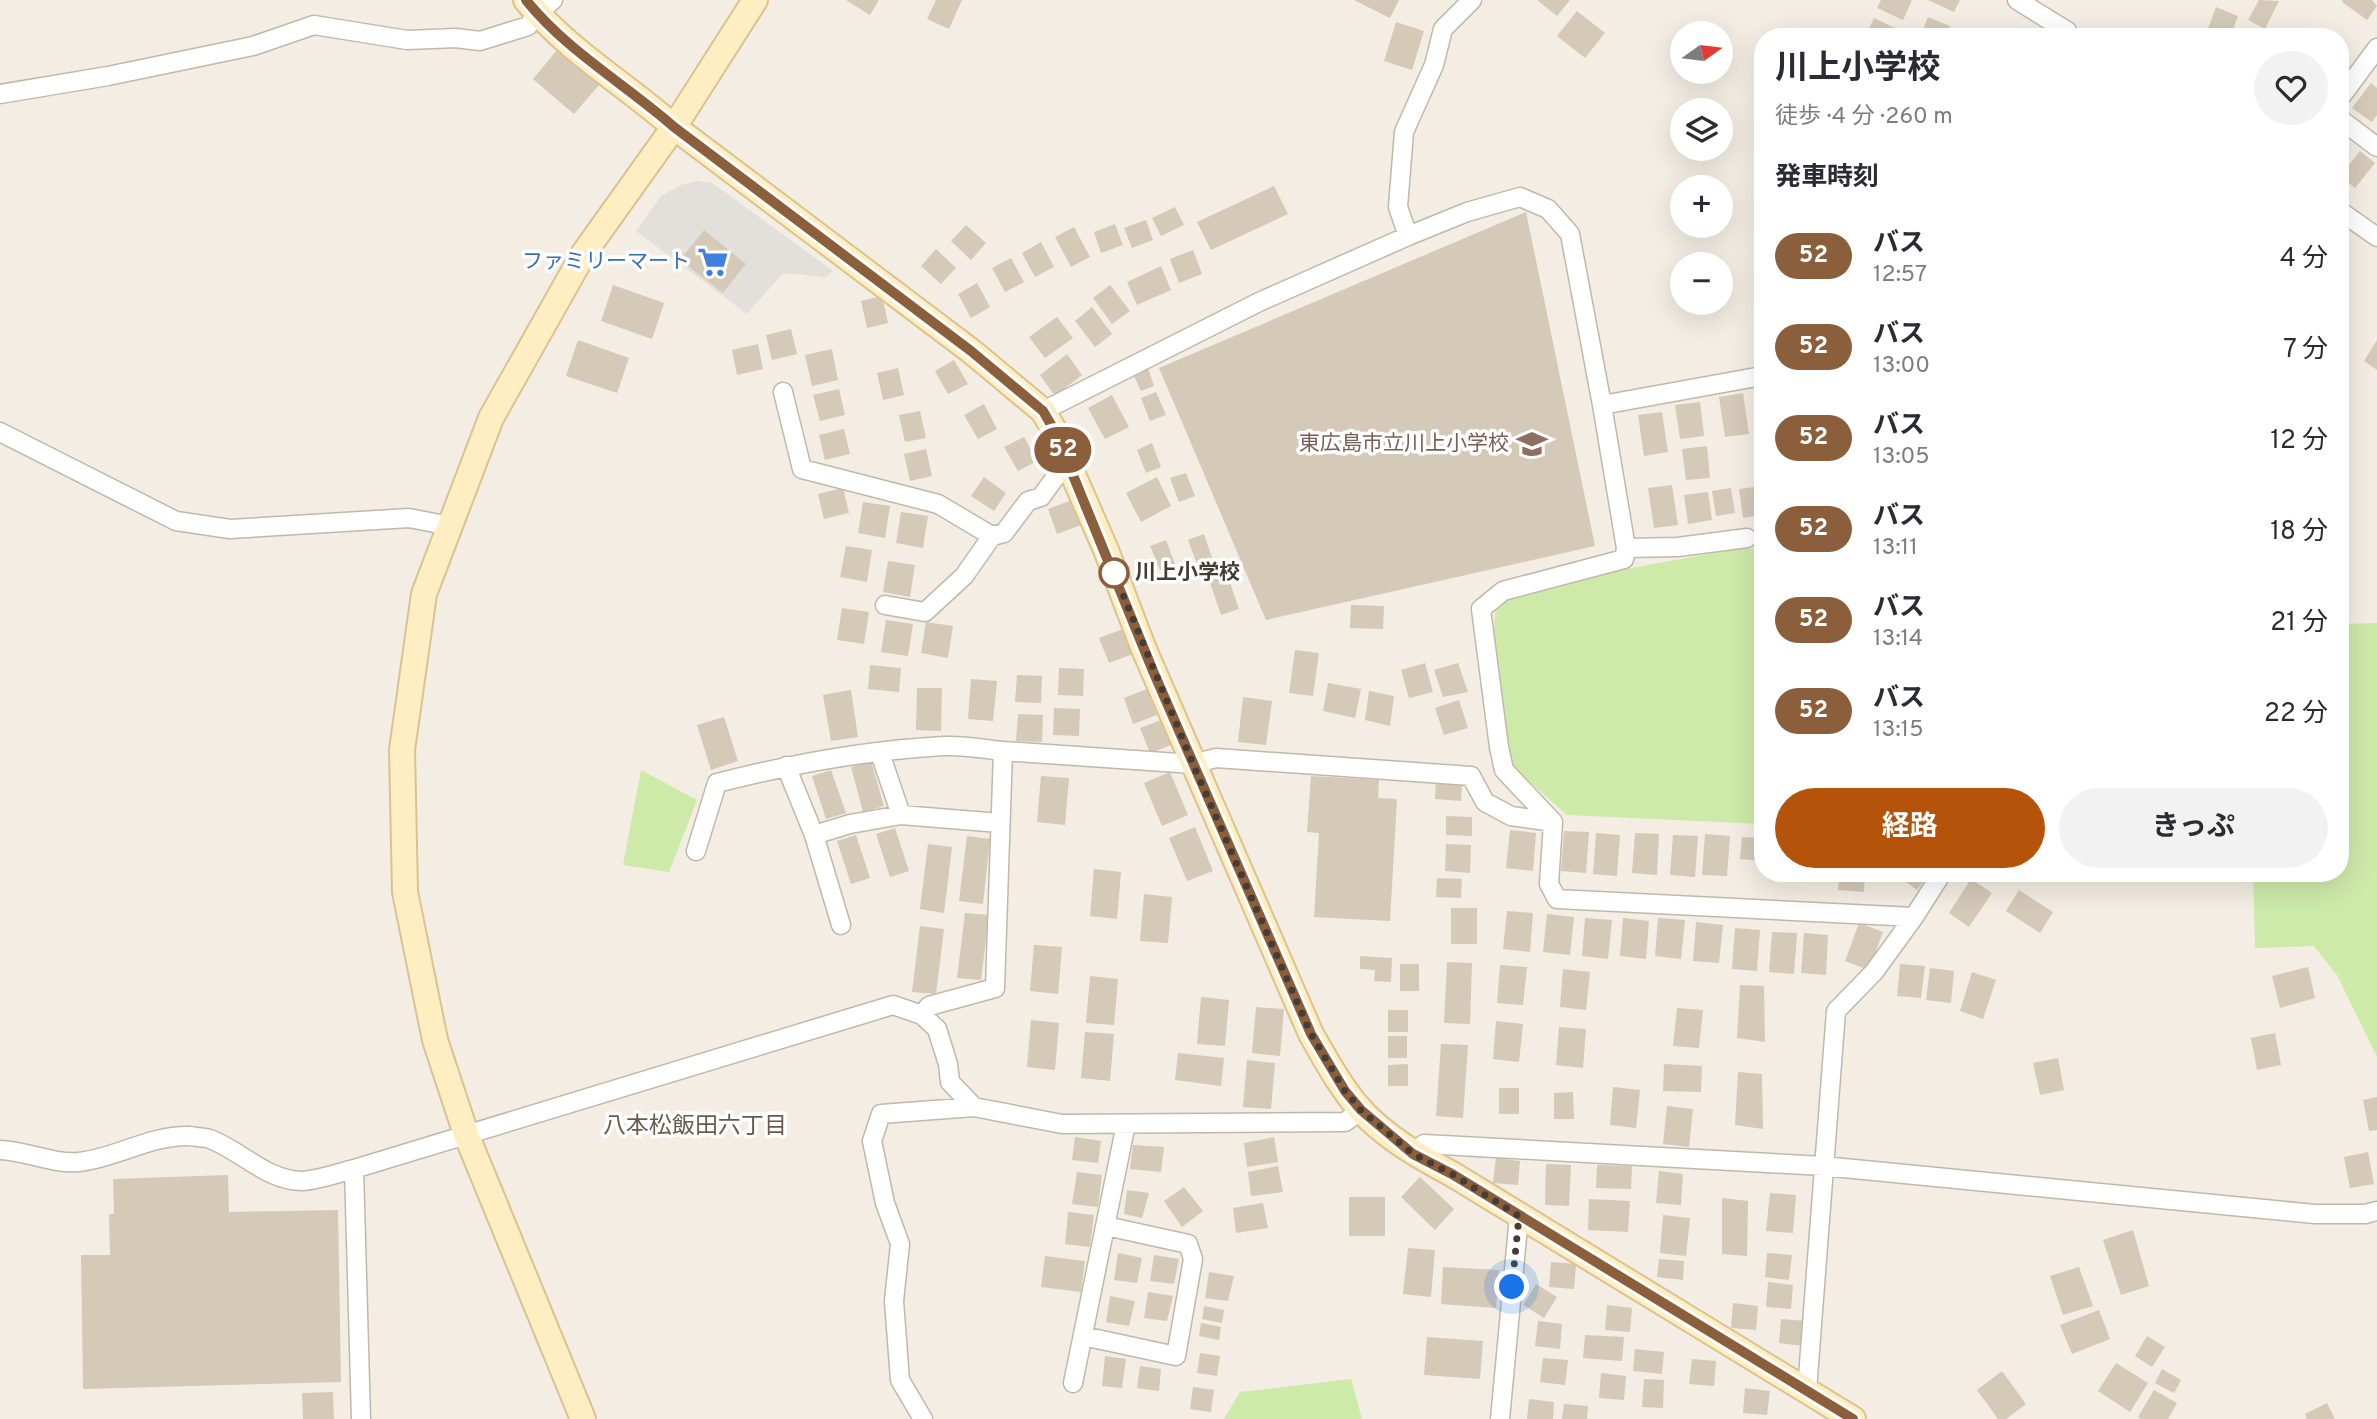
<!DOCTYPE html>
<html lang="ja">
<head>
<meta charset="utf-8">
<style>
	body { margin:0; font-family:Overpass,"Noto Sans JP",sans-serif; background:#f2f2f3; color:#2b2b33; height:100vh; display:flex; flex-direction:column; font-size:26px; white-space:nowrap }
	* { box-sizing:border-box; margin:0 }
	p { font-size:23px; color:#7c7c81 }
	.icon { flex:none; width:38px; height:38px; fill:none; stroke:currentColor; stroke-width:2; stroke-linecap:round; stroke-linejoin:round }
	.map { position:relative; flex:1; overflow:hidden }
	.sheet { position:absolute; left:1754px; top:28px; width:595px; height:854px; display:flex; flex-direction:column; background:#fff; border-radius:28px; box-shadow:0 7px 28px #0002 }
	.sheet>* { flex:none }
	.badge { padding:0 14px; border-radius:23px; font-size:24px; line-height:46px }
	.needle { width:46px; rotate:76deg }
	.controls { position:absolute; left:1670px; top:21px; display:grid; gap:14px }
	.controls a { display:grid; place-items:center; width:63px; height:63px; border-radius:50%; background:#fff; box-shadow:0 7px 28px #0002; font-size:35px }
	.you { position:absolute; width:35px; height:35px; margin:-18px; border:5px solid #fff; border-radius:50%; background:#1a73e8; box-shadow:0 0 0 10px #1a73e833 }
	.map>.badge { position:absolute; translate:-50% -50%; box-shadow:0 0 0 4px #fff }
	h2 { padding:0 21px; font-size:26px; line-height:63px }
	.round { display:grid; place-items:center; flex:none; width:74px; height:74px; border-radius:37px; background:#f2f2f3 }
	.headline { display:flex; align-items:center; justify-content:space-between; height:119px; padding:0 21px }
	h1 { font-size:33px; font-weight:700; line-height:52px }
	.button { display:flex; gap:14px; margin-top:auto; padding:14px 21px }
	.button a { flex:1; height:80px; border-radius:42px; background:#b45309; color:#fff; font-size:28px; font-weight:700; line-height:80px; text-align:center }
	.button a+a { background:#f2f2f3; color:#2b2b33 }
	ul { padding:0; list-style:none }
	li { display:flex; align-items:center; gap:21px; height:91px; padding:0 21px }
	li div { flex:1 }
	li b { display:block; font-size:26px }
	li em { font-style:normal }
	li .badge { min-width:77px; font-weight:700; text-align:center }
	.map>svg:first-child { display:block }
</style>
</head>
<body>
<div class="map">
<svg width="2377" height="1419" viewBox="0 0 2377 1419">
	<rect width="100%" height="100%" fill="#f3ede3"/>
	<!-- green -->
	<path fill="#ceeaa9" d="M1762,548V824L1567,815L1507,762L1491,692L1496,597L1593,575L1736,549Z
		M2377,623V1057L2337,975L2314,946L2255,948L2253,873H2340V624Z
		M641,770L697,800L669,872L623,865Z
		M1351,1379L1362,1419H1224L1240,1392Z"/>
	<!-- parking -->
	<path fill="#e3e0dc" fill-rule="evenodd" d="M696,181L711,182L833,271L826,277L783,273L747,314L636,231L661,196L681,185ZM681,260L746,264L723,293Z"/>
	<!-- building -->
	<path fill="#d5c9b8" d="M846,0H879L870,15Z
		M936,0H962L949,29L927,19Z
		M1354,0H1399L1390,18Z
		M1537,0H1570L1557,16Z
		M1881,0H1912L1903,20L1877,8Z
		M1928,0H1960L1954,12Z
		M2259,0L2279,1L2265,29L2248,20Z
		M2343,0H2372L2377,6L2367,20L2342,2Z
		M2216,7L2238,16L2230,37H2214L2206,34Z
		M1577,11L1605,33L1585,58L1557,36Z
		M1928,17L1950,26L1946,37H1920Z
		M1874,18L1899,30L1896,37H1865Z
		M1396,22L1424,31L1412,70L1384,61Z
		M557,50L599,85L574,114L533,79Z
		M2371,83L2377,88V115L2372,122L2352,108Z
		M2360,151L2375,163L2355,188L2340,176Z
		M1274,186L1288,214L1211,250L1197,222Z
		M1175,207L1184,225L1161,236L1152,218Z
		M1526,212L1595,546L1266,620L1159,368Z
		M1146,220L1153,240L1132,248L1124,228Z
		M1115,224L1123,245L1101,253L1094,232Z
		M966,225L986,243L971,260L951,241Z
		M1074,227L1090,257L1071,267L1055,237Z
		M704,230L746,264L723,293L680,260Z
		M1041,242L1054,267L1035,277L1022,253Z
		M936,249L956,268L941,284L921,266Z
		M1193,250L1202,274L1179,283L1170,259Z
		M1011,258L1024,282L1005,292L992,268Z
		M1161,266L1171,290L1137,305L1127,282Z
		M977,283L990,307L971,318L958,294Z
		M613,285L664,303L652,339L601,321Z
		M1110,285L1130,311L1112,324L1093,298Z
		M882,296L888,323L867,328L861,301Z
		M1092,307L1112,334L1095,347L1075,321Z
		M1057,317L1073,338L1045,358L1029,337Z
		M791,329L797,354L772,360L766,335Z
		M578,340L629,358L617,393L566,376Z
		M2377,340V370L2364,361Z
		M758,344L763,369L737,375L732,350Z
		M832,349L838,380L812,386L805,355Z
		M1067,354L1082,375L1055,396L1040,375Z
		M954,360L968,384L948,394L935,371Z
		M898,368L904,395L883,400L877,373Z
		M1148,368L1154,386L1141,391L1133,374Z
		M839,389L845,415L820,421L813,395Z
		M1156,392L1166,415L1150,421L1141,398Z
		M1743,393L1749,434L1725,437L1719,397Z
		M1762,394V429H1761L1756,395Z
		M1112,395L1129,427L1105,439L1088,408Z
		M1700,402L1704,436L1680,439L1675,405Z
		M984,404L997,429L978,439L964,415Z
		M920,411L926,438L905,442L899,415Z
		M1662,412L1668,452L1644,456L1638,415Z
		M844,429L850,454L825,460L819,435Z
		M1024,437L1037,461L1018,471L1004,447Z
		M1152,443L1161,467L1146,473L1137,450Z
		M1707,446L1710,478L1686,480L1682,449Z
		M926,449L932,476L910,481L904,454Z
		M1186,473L1195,496L1179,502L1170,478Z
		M984,477L1006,493L994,511L971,496Z
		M1157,477L1171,506L1141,522L1126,493Z
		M1672,485L1678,525L1654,528L1648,488Z
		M1762,486V515L1743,518L1739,489Z
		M843,488L849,513L824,519L818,494Z
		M1731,488L1735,513L1716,516L1712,491Z
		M1708,492L1712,520L1688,524L1684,495Z
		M1072,500L1081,525L1057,534L1048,509Z
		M863,502L890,506L885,538L858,533Z
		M901,512L928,516L923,548L896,543Z
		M1204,534L1212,558L1197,564L1188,540Z
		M1166,540L1175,564L1160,570L1150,546Z
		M846,546L872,550L867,582L840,577Z
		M888,561L915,565L910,597L883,592Z
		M1223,562L1239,609L1221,615L1205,568Z
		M1351,605L1384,606L1383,629L1350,628Z
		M842,608L869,612L864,644L837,640Z
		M886,620L913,624L908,656L881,652Z
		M926,622L953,626L948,658L921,653Z
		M1123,629L1133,654L1109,663L1099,638Z
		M1295,650L1319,653L1313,696L1289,693Z
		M1425,663L1433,692L1409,698L1401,670Z
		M1458,663L1468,692L1443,697L1434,670Z
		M870,665L901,668L899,692L868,689Z
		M1059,668L1084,669L1083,696L1058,695Z
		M1017,675L1042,676L1041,703L1015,702Z
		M971,679L997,681L993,721L968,719Z
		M1328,683L1361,689L1355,718L1323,711Z
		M917,688H942L941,731L916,730Z
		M1147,689L1157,715L1133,724L1124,698Z
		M851,690L858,737L831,741L823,695Z
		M1369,691L1394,696L1390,726L1365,720Z
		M1243,697L1272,701L1266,745L1238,742Z
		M1459,700L1468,728L1444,735L1435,708Z
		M1054,708L1080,709L1079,736L1053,735Z
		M1018,714L1043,715L1042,742L1016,741Z
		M724,717L738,761L711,770L697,725Z
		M1164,719L1174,744L1150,753L1140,728Z
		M871,761L884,806L863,812L851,767Z
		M831,770L846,813L826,819L812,776Z
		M1170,772L1188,815L1162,826L1144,783Z
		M1041,776L1069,778L1065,825L1037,822Z
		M1311,776L1379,780L1378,798L1397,799L1390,921L1314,917L1319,833L1307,832Z
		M1436,780L1462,782L1461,801L1435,799Z
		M1446,816L1472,817V836L1446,835Z
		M1195,827L1213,871L1187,881L1169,838Z
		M895,828L909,871L890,877L876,834Z
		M1510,830L1536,833L1533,871L1506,868Z
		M1564,831L1589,832L1586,873L1561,871Z
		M1596,833L1620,835L1617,876L1593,874Z
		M1635,833L1659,834L1657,875L1632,873Z
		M1705,834L1730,836L1727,876L1702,875Z
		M856,835L870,878L851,884L837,841Z
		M1673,835L1698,836L1695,877L1670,875Z
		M967,836L990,839L983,904L959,901Z
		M1742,837L1762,838V861L1740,859Z
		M928,844L952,847L944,913L920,909Z
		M1446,844L1471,845L1470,873L1445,871Z
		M1094,869L1121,872L1117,919L1090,916Z
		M1779,873H1804V880L1779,878Z
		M1813,873H1831V882L1813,881Z
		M1839,873H1865L1864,892L1838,890Z
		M1894,873H1929L1917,890Z
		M1437,878L1462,879L1461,898L1436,897Z
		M1971,879L1992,893L1969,927L1949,913Z
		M2019,890L2053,912L2040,933L2006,911Z
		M1144,894L1172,897L1168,943L1140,941Z
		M1451,908H1477V944H1451Z
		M1507,911L1533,913L1530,952L1503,949Z
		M965,913L989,915L981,980L957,978Z
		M1547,914L1574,917L1570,955L1543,952Z
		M1585,918L1612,920L1608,959L1582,956Z
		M1623,918L1649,921L1646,959L1620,956Z
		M1658,918L1685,920L1681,959L1655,956Z
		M1696,922L1723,925L1719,963L1693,961Z
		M1859,923L1883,932L1869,970L1845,961Z
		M920,926L944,929L936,994L912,992Z
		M1735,928L1760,930L1757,971L1732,969Z
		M1772,932L1797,933L1794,974L1769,972Z
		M1804,933L1828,935L1826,975L1801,973Z
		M1034,945L1062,947L1058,994L1030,991Z
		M1360,956L1392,958L1391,982L1374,981L1375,970L1360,969Z
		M1447,962L1472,963L1470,1024L1444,1023Z
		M1400,964H1419V991H1400Z
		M1900,964L1925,966L1921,998L1897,996Z
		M1500,965L1527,967L1523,1005L1497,1003Z
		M2308,967L2315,998L2280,1008L2272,976Z
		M1930,968L1954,971L1951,1003L1926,1000Z
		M1563,969L1590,972L1586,1010L1560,1007Z
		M1972,972L1996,980L1983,1019L1960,1011Z
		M1090,976L1118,979L1114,1025L1086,1023Z
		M1740,985L1764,986L1765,1042L1737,1038Z
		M1201,997L1229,1000L1225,1046L1197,1044Z
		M1256,1007L1284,1009L1280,1056L1252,1053Z
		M1677,1008L1703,1010L1699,1048L1673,1046Z
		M1388,1010H1408V1032H1388Z
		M1031,1020L1059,1023L1055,1070L1027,1067Z
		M1496,1021L1523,1024L1519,1062L1493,1059Z
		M1559,1027L1586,1029L1583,1068L1556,1065Z
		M1085,1032L1114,1034L1110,1081L1081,1078Z
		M2275,1033L2281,1065L2257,1070L2251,1038Z
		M1388,1036H1407V1058H1388Z
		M1441,1044L1468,1045L1463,1118L1436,1116Z
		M1178,1053L1224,1058L1221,1086L1175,1080Z
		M2058,1058L2064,1090L2040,1095L2033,1063Z
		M1247,1060L1275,1063L1271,1109L1243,1107Z
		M1408,1064V1086H1388V1065Z
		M1664,1064L1702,1066L1701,1092L1663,1091Z
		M1738,1072L1762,1074L1763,1129L1735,1125Z
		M1613,1087L1640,1090L1636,1128L1610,1125Z
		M1499,1088H1519V1114H1499Z
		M1573,1092L1574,1119H1554V1093Z
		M2377,1097V1130L2369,1131L2363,1100Z
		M1667,1106L1693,1109L1689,1147L1663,1144Z
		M1075,1137L1101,1141L1098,1163L1072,1160Z
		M1274,1137L1278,1162L1247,1167L1244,1143Z
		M1133,1145L1164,1147L1161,1172L1130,1169Z
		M2368,1152L2374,1184L2350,1188L2344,1157Z
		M1496,1158L1520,1161L1518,1185L1493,1183Z
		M1546,1164L1571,1165L1569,1206L1545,1205Z
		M1597,1165L1632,1166L1631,1189L1596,1188Z
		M1278,1166L1283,1192L1251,1196L1248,1172Z
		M1659,1171L1683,1174L1681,1205L1656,1203Z
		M1077,1172L1102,1175L1098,1207L1072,1204Z
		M228,1175L229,1212L338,1210L341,1382L83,1389L81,1255H110L109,1214H114L113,1179Z
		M1420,1177L1454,1209L1435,1230L1401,1197Z
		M1184,1187L1203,1211L1182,1227L1164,1201Z
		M1127,1190L1149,1193L1142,1218L1124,1214Z
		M1770,1193L1796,1195L1793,1233L1766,1231Z
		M1349,1197H1385V1236H1349Z
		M1722,1198L1748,1201L1747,1256L1722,1254Z
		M1589,1199L1630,1201L1628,1232L1588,1230Z
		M1263,1203L1268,1228L1236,1233L1233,1208Z
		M1068,1212L1094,1215L1090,1247L1065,1244Z
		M1663,1215L1690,1218L1686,1256L1660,1253Z
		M2133,1230L2149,1286L2121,1295L2103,1240Z
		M1408,1248L1435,1250L1431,1297L1403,1294Z
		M1118,1253L1142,1258L1137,1283L1114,1280Z
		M1767,1253L1792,1255L1789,1280L1765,1277Z
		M1154,1255L1179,1259L1174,1284L1150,1281Z
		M1045,1256L1085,1261L1081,1292L1041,1287Z
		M1659,1259L1684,1261L1683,1280L1657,1277Z
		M1551,1262L1576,1264L1574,1289L1549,1287Z
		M1443,1267L1499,1270L1496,1308L1441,1304Z
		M2079,1267L2093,1306L2063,1315L2050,1276Z
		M1209,1272L1234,1276L1228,1301L1205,1298Z
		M1768,1282L1793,1285L1791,1309L1766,1307Z
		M1536,1284L1557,1297L1544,1318L1523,1305Z
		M1148,1292L1173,1296L1167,1321L1144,1318Z
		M1110,1296L1135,1301L1129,1326L1106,1322Z
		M1733,1303L1758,1306L1756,1330L1731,1328Z
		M1607,1305L1632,1308L1630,1332L1605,1330Z
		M1204,1306L1224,1310L1222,1323L1202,1319Z
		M2099,1310L2110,1339L2072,1354L2060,1325Z
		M1781,1319L1806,1321L1803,1346L1779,1343Z
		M1538,1321L1562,1324L1560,1349L1535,1346Z
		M1201,1323L1221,1327L1219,1340L1199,1336Z
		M1585,1335L1624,1337L1622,1361L1583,1358Z
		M2147,1336L2165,1347L2152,1367L2135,1356Z
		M1427,1337L1483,1341L1480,1379L1424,1375Z
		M1635,1349L1664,1352L1662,1374L1633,1371Z
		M1200,1353L1220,1356L1217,1376L1197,1373Z
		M1105,1356L1126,1359L1122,1388L1102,1386Z
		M1543,1358L1568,1360L1565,1385L1540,1382Z
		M1692,1359L1716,1361L1714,1386L1689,1384Z
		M2116,1363L2148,1383L2130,1412L2098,1391Z
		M1140,1366L1161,1369L1159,1391L1137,1388Z
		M2162,1369L2181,1380L2174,1393L2155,1383Z
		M2002,1371L2026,1404L2006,1419H1998L1977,1390Z
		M1601,1373L1626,1376L1624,1400L1599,1398Z
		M1644,1379L1664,1380L1663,1408L1642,1407Z
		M1193,1387L1214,1390L1211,1412L1190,1409Z
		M1745,1388L1770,1391L1767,1415L1743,1413Z
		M2154,1390L2177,1403L2168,1419H2141L2138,1417Z
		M333,1392L334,1419H303L302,1393Z
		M1529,1399L1554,1402L1553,1419H1527Z
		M2327,1403L2335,1419H2307L2305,1414Z
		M1564,1404L1588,1406L1587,1419H1562Z"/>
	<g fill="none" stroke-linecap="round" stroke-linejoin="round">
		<!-- street casing -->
		<g stroke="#c1b8a8" stroke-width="21">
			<path id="street" d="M2017,0L2067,31V37
				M0,94L108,76L253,46L314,25L407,40L456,38L480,41L528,26L537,13L553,0
				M2340,98L2377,48
				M2340,119L2377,147
				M2340,211L2377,237
				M1408,236L1398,207L1404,132L1434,65L1443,29L1472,0
				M783,392L802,469L938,504L992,536L1004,533L1028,501L1041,497L1062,468L1068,463
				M1602,405L1762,376
				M1043,411L1259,302L1408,236L1467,212L1520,197L1548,209L1570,234L1602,405L1626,548L1624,559L1503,591L1481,609L1499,747L1504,770L1553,822L1549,884L1557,899L1914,917
				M0,432L176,521L230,529L409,518L450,526
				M1626,548L1678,547L1747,538
				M885,605L925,612L964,576L992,536
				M880,753L901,815
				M786,766L814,835L841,925
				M814,835L850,824L901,815L1000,823
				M696,851L717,783C791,764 868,750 944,746C963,745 984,749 1003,751
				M922,1015L929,1006L995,988L1003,751L1193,764L1216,758L1471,776L1485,802L1511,816L1553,822
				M0,1150C27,1151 51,1164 79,1162C116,1158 151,1135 189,1136C195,1137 203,1137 210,1139C240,1150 267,1181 302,1181C319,1180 338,1173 354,1169L893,1005L922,1015L937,1029L948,1064L950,1082L974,1107
				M1413,1154L1424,1144L1823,1166L2315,1214H2365L2377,1211
				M354,1169L361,1419
				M1083,1336L1176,1356L1193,1259L1188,1244L1106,1226
				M1073,1383L1126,1124
				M1807,1390L1836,1011L1874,972L1914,917L1942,873
				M923,1419L900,1380L894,1301L900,1244L885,1203L872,1141L881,1114L974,1107L1062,1124L1345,1122L1361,1110
				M1500,1419L1519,1216"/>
		</g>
		<!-- secondary casing -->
		<g stroke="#d9c392" stroke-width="28">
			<path id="secondary" d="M526,0C567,50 625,84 674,127L971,351L1043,411L1053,428L1068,463L1106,550L1143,647L1311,1034C1322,1053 1332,1072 1345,1090C1370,1128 1412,1153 1452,1174L1853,1419
				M583,1419L466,1134L435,1040L405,892L402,750L424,594L491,418L584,253L674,127L755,0"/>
		</g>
		<!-- street -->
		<use href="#street" stroke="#fff" stroke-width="18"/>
		<!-- secondary -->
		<use href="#secondary" stroke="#ffeec1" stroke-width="24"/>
	</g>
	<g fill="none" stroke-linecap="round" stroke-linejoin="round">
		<!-- line casing -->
		<g stroke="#fff" stroke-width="16">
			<path id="line" d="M526,0C567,51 625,84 674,127L971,351L1043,411L1053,428L1068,463L1153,671L1311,1034L1345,1091L1361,1110L1413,1154L1452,1174L1853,1419"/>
		</g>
		<!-- line -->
		<use href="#line" stroke="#8b5e3c" stroke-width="10"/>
		<!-- walk -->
		<path stroke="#453d33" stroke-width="7" stroke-dasharray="0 12.6" d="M1114,573L1193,764L1311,1034L1345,1091L1361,1110L1413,1154L1452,1174L1519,1216L1512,1287"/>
	</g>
	<!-- icons -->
	<defs>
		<g id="supermarket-bare" transform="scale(2.415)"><path d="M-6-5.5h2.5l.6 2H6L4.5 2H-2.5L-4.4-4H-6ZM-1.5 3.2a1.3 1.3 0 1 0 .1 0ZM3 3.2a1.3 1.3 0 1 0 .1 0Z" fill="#3f7fe0" stroke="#fff" stroke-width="2.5" paint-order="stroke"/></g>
		<g id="school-bare" transform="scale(2.415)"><path d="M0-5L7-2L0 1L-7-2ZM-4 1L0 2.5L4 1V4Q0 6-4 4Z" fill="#8d6e63" stroke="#fff" stroke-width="2.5" paint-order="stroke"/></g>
	</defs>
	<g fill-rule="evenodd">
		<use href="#supermarket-bare" x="713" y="262"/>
		<use href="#school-bare" x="1532" y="444"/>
	</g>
	<!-- markers -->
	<circle fill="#fff" stroke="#8b5e3c" stroke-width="3.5" cx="1114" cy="573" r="14"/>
	<g text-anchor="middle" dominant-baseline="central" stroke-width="7" stroke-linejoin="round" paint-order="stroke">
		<!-- shop labels -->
		<g font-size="21" fill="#366cbe" stroke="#fff" text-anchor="end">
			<text x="690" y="262">ファミリーマート</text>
		</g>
		<!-- education labels -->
		<g font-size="21" fill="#785e54" stroke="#fff" text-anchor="end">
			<text x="1509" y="444">東広島市立川上小学校</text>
		</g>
		<!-- stop labels -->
		<g font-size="21" font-weight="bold" fill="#453d33" stroke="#fff" text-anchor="start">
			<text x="1135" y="573">川上小学校</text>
		</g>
		<!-- neighbourhood labels -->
		<g font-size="23" fill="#685b4a" stroke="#fff">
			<text x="695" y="1127">八本松飯田六丁目</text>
		</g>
	</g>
</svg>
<div class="controls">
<a><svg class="needle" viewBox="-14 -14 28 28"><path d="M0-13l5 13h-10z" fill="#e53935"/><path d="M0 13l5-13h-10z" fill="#7c7c81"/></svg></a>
<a><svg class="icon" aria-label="layers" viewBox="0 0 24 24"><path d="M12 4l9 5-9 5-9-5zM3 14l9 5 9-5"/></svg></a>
<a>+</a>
<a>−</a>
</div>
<div class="you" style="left:1512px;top:1287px"></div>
<b class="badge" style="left:1063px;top:450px;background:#8b5e3c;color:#fff">52</b>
<section class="sheet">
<div class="headline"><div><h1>川上小学校</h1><p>徒歩 · 4 分 · 260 m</p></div><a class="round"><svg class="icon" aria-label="heart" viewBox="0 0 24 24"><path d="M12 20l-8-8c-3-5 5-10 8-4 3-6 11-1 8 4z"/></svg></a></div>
<h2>発車時刻</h2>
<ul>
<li><span class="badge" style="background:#8b5e3c;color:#fff">52</span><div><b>バス</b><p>12:57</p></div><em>4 分</em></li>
<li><span class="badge" style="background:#8b5e3c;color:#fff">52</span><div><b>バス</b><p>13:00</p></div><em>7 分</em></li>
<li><span class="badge" style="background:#8b5e3c;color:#fff">52</span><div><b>バス</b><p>13:05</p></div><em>12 分</em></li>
<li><span class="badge" style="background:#8b5e3c;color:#fff">52</span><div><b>バス</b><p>13:11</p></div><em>18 分</em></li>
<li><span class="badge" style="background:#8b5e3c;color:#fff">52</span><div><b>バス</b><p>13:14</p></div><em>21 分</em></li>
<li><span class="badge" style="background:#8b5e3c;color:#fff">52</span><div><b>バス</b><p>13:15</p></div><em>22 分</em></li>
</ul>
<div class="button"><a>経路</a><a>きっぷ</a></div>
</section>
</div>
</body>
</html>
